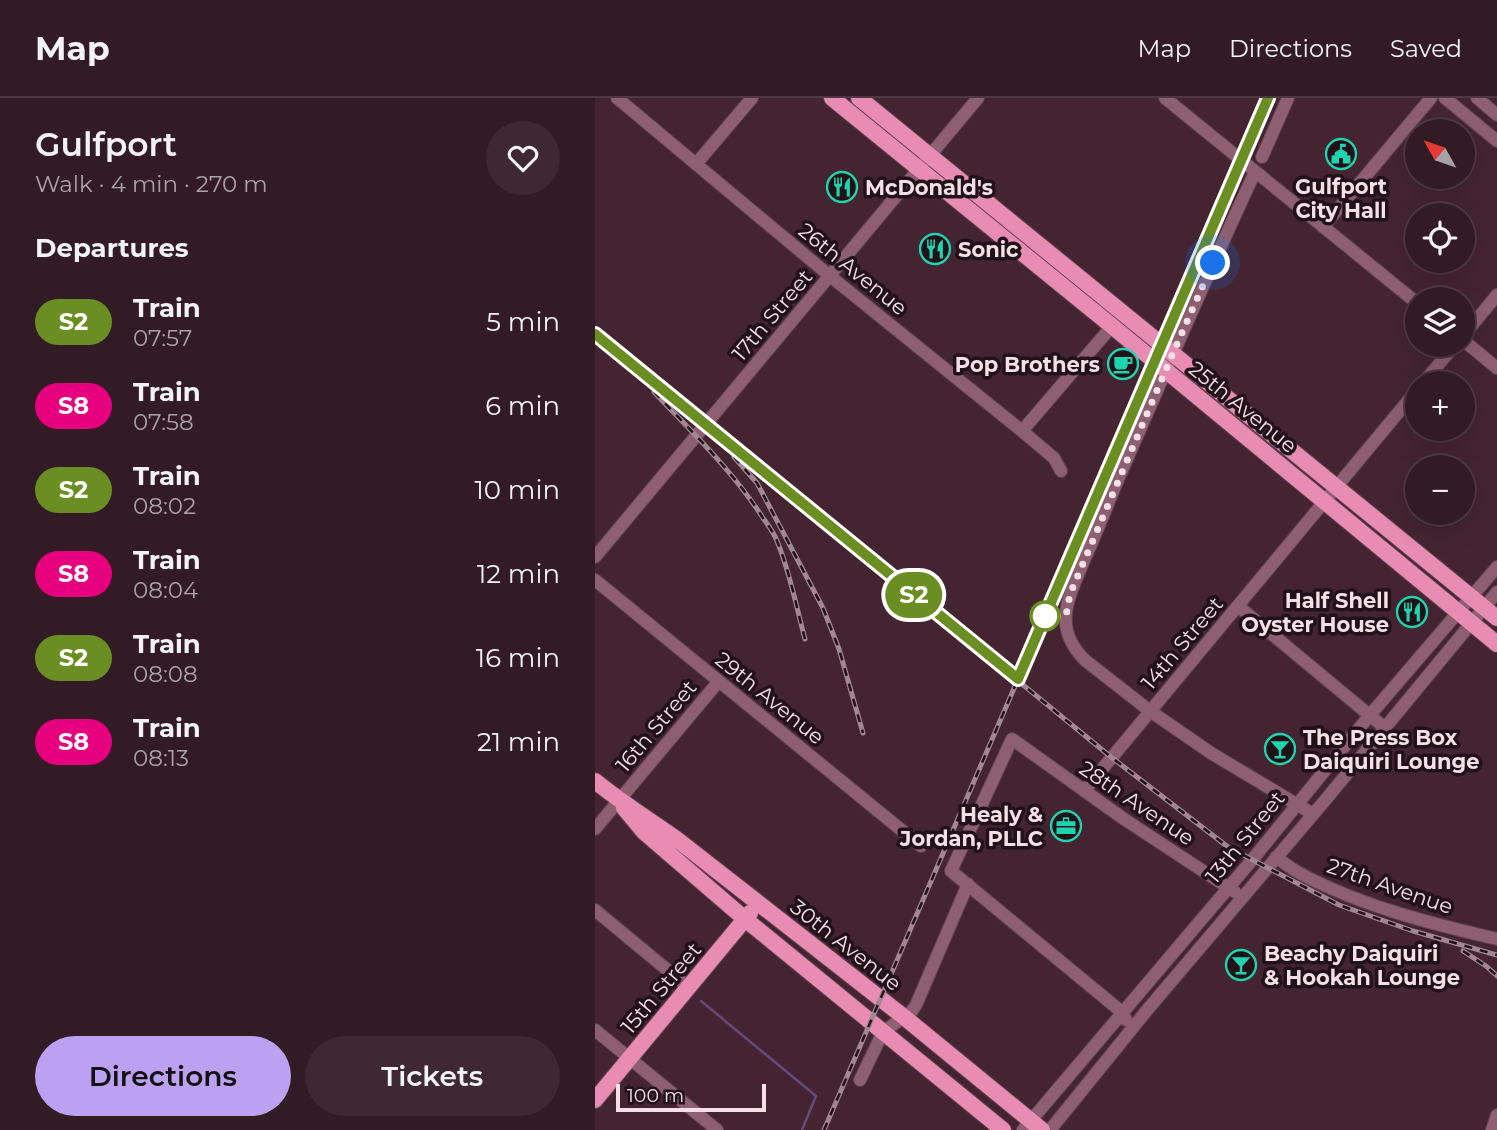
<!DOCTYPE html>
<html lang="en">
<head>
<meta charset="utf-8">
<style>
	body { margin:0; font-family:Montserrat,sans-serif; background:#3e2832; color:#f1f3f6; height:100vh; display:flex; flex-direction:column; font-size:26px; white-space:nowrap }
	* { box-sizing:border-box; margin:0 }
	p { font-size:23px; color:#a9a1a7 }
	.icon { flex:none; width:38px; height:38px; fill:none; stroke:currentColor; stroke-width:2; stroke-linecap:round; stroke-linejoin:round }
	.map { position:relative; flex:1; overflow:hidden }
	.panel { display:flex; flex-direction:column; background:#331b25; width:595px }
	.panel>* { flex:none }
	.badge { padding:0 14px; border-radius:23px; font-size:24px; line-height:46px }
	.needle { width:46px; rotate:310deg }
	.controls { position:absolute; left:810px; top:21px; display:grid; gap:14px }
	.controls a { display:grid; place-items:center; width:70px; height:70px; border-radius:50%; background:#331b25; box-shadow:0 7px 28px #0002,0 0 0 2px #4e3942; font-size:35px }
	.scale { position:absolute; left:21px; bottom:18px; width:150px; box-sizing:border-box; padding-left:7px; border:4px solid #f6e0e8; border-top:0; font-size:19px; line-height:24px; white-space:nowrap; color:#f6e0e8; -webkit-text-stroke:5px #211219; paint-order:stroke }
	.you { position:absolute; width:35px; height:35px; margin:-18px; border:5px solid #fff; border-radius:50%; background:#1a73e8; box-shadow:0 0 0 10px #1a73e833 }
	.map>.badge { position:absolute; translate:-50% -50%; box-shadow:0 0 0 4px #fff }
	h2 { padding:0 35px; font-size:26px; line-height:63px }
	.round { display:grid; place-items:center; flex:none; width:74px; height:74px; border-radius:37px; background:#3e2832 }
	.summary { display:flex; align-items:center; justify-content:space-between; height:119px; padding:0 35px }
	h1 { font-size:33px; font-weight:600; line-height:52px }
	.cta { display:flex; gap:14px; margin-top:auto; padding:14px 35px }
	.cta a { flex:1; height:80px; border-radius:42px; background:#bca0f2; color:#111; font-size:28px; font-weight:600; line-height:80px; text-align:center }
	.cta a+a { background:#3e2832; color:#f1f3f6 }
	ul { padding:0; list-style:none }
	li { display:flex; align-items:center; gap:21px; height:84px; padding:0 35px }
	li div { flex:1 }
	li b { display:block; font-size:26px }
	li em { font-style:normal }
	li .badge { min-width:77px; font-weight:700; text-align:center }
	header { display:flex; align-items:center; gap:42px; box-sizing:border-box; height:98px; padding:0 35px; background:#331b25; border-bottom:2px solid #4e3942 }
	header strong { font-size:33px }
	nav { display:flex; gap:38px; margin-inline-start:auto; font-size:24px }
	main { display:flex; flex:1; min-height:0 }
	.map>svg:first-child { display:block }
</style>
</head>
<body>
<header>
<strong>Map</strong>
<nav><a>Map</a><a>Directions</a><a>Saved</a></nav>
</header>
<main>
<section class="panel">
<div class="summary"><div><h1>Gulfport</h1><p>Walk · 4 min · 270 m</p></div><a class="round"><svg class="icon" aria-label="heart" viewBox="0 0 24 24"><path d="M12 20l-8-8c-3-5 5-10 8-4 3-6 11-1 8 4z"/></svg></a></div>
<h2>Departures</h2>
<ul>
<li><span class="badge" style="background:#6b8e23;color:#fff">S2</span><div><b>Train</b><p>07:57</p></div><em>5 min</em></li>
<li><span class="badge" style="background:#e6007e;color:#fff">S8</span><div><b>Train</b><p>07:58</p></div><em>6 min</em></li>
<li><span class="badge" style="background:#6b8e23;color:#fff">S2</span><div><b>Train</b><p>08:02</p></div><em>10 min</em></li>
<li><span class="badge" style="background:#e6007e;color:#fff">S8</span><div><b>Train</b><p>08:04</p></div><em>12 min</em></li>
<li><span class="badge" style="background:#6b8e23;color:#fff">S2</span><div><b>Train</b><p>08:08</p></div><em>16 min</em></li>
<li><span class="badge" style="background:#e6007e;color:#fff">S8</span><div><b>Train</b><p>08:13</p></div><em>21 min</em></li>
</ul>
<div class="cta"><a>Directions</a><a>Tickets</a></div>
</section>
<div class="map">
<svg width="902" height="1032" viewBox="0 0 902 1032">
	<rect width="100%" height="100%" fill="#442431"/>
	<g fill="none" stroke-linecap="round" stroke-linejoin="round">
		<!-- stream -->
		<path stroke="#64497c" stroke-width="2.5" d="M106,903L221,998L207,1032"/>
		<!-- minor casing -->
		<g stroke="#60424e" stroke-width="14">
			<path id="minor" d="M22,0L235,178L427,333L459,360L466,373
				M570,0L822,205
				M850,0L902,43
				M882,0L902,17
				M667,59L693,0
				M101,66L157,0
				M660,74C612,177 567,282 521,386C511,411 501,436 490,460C483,478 473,496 471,515C469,534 478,551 491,563L555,613L616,655L718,716
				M728,129L836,0
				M868,238L902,197
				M868,242L902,270
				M828,285L860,247
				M427,333L517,228
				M0,459L383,0
				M0,482L326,748
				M643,508L790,630
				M489,693L822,292
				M0,731L124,583
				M681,759C689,765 698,772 708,777C767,808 837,826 902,841
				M0,812L94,890
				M531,922L528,915L356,773L417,641L529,721L640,794
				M0,932L122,1032
				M265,982L288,934L317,913L321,907L373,786
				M428,1032L657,762L775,617L902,469
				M455,1032L553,911L732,700L902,494
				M897,1032L902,1017"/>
		</g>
		<!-- major casing -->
		<g stroke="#60424e" stroke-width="18">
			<path id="major" d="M237,0L517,228L902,546
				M264,0C476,174 690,346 902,520
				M0,683C27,705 56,723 84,743L309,919L447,1032
				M29,710L49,734L150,821L408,1032
				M0,1002L155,815"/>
		</g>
		<!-- minor -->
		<use href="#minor" stroke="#8d5f71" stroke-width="12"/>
		<!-- major -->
		<use href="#major" stroke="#e98cb3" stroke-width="16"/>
		<!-- rail casing -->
		<g stroke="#a28791" stroke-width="5">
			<path id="rail" d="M0,236L516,659L633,749L744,807L818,833L902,857
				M59,294C97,334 138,373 168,420C173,427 179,435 182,443C195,474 201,508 210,541
				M139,359L162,385L228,510L244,551L268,635
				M868,853L891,868L902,878
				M229,1032L673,0"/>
		</g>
		<!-- rail -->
		<use href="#rail" stroke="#211219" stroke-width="2.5" stroke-dasharray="8" stroke-linecap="butt"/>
	</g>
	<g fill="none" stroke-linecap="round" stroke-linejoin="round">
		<!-- line casing -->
		<g stroke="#fff" stroke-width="16">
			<path id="line" d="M0,236L423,581L673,0"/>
		</g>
		<!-- line -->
		<use href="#line" stroke="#6b8e23" stroke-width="10"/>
		<!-- walk -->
		<path stroke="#f6e0e8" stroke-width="7" stroke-dasharray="0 12.6" d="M450,518H471L475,496L578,255L618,165"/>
	</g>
	<!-- icons -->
	<defs>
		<g id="civic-ring" transform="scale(1.575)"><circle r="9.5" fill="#211219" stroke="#1fd5b0" stroke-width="1.5"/><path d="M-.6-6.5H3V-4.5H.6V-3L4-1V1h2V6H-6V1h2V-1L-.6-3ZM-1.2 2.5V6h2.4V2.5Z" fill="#1fd5b0"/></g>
		<g id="restaurant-ring" transform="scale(1.575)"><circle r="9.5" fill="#211219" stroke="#1fd5b0" stroke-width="1.5"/><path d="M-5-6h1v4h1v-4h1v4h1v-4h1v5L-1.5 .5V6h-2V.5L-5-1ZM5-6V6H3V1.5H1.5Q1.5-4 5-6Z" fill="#1fd5b0"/></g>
		<g id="cafe-ring" transform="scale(1.575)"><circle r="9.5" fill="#211219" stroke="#1fd5b0" stroke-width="1.5"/><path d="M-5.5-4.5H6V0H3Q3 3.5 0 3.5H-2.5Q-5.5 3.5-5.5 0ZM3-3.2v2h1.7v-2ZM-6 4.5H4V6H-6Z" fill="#1fd5b0"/></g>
		<g id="bar-ring" transform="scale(1.575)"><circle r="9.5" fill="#211219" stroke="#1fd5b0" stroke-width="1.5"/><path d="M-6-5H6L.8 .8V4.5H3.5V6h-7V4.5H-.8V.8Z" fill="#1fd5b0"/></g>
		<g id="office-ring" transform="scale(1.575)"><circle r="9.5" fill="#211219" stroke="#1fd5b0" stroke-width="1.5"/><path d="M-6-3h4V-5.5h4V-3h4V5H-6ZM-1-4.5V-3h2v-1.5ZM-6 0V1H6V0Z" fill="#1fd5b0"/></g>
	</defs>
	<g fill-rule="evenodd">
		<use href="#civic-ring" x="746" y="56"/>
		<use href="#restaurant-ring" x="247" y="89"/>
		<use href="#restaurant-ring" x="340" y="151"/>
		<use href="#cafe-ring" x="528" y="266"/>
		<use href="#restaurant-ring" x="817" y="514"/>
		<use href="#bar-ring" x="685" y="651"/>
		<use href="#office-ring" x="471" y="728"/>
		<use href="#bar-ring" x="646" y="867"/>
	</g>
	<!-- markers -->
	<circle fill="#fff" stroke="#6b8e23" stroke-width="3.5" cx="450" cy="518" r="14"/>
	<g text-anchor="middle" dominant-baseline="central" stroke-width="7" stroke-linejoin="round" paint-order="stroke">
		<!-- poi labels -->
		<g font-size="21" font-weight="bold" fill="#f6e0e8" stroke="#211219" text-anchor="start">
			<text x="746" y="88" text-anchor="middle">Gulfport<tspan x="746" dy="24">City Hall</tspan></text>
			<text x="270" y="89">McDonald's</text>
			<text x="363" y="151">Sonic</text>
			<text x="505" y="266" text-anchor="end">Pop Brothers</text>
			<text x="794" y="502" text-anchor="end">Half Shell<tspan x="794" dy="24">Oyster House</tspan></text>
			<text x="708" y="639">The Press Box<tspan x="708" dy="24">Daiquiri Lounge</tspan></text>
			<text x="448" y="716" text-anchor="end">Healy &amp;<tspan x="448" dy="24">Jordan, PLLC</tspan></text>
			<text x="669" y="855">Beachy Daiquiri<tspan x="669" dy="24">&amp; Hookah Lounge</tspan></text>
		</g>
		<!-- street labels -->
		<g font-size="21" fill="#f6e0e8" stroke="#211219">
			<text transform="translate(258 171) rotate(39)">26th Avenue</text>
			<text transform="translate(177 217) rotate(-50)">17th Street</text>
			<text transform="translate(648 309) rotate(39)">25th Avenue</text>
			<text transform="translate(587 545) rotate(-50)">14th Street</text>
			<text transform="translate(175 600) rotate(39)">29th Avenue</text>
			<text transform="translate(61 628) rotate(-50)">16th Street</text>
			<text transform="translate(542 705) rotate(34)">28th Avenue</text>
			<text transform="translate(650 739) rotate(-51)">13th Street</text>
			<text transform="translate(795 788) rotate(19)">27th Avenue</text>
			<text transform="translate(251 847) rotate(38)">30th Avenue</text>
			<text transform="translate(66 890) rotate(-50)">15th Street</text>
		</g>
	</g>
</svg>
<div class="controls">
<a><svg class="needle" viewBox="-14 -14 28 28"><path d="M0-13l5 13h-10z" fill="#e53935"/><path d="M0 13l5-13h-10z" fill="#a9a1a7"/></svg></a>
<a><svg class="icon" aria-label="locate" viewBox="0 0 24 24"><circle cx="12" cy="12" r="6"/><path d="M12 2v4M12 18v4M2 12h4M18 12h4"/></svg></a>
<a><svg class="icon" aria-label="layers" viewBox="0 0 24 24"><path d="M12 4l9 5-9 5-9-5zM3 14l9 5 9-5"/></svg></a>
<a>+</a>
<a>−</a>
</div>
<div class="scale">100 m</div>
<div class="you" style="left:618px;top:165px"></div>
<b class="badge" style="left:319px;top:497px;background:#6b8e23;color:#fff">S2</b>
</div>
</main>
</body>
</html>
